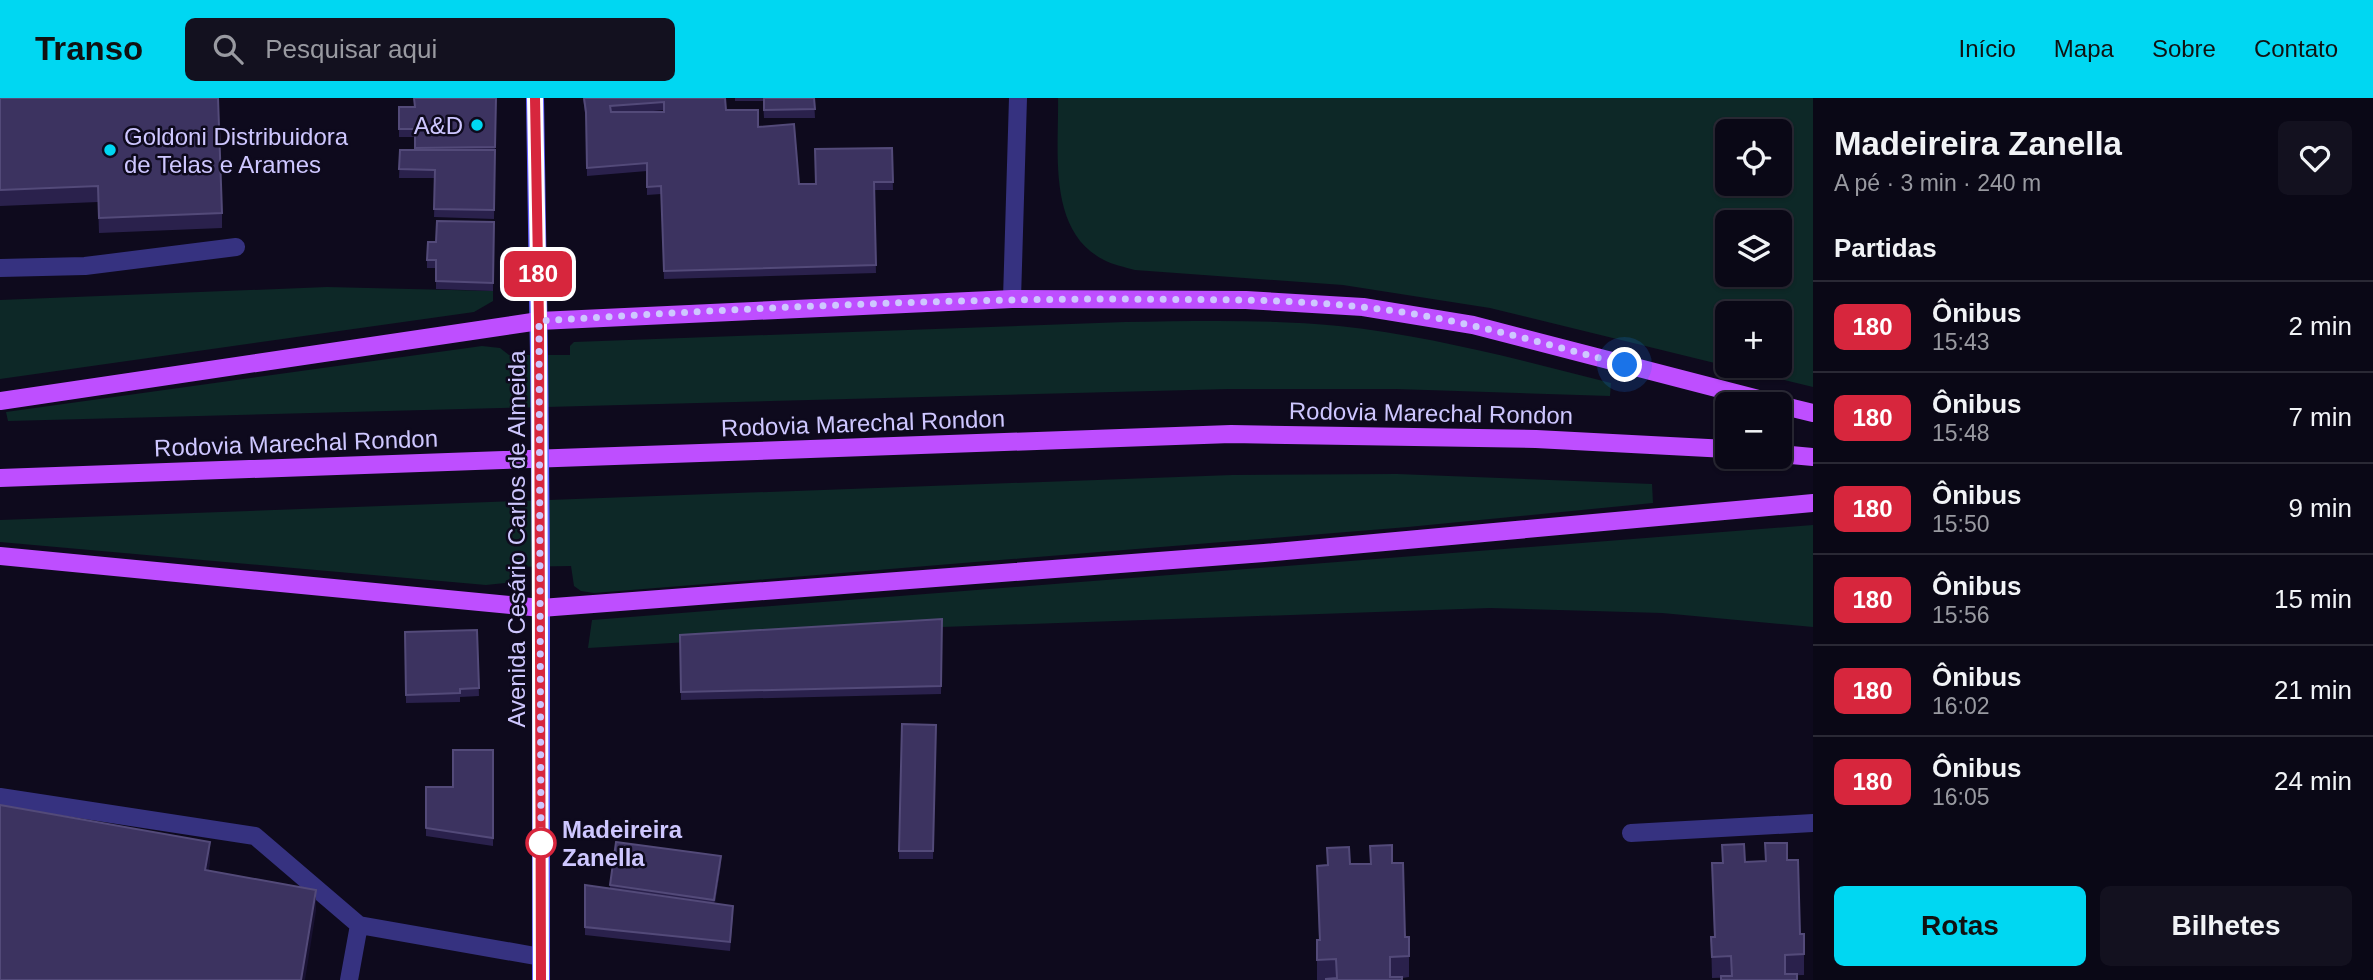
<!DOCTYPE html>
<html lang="pt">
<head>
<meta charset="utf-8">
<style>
	body { margin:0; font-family:Helvetica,sans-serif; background:#13111f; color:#f1f3f6; height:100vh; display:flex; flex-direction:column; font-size:26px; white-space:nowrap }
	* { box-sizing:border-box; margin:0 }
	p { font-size:23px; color:#999aa1 }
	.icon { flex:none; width:38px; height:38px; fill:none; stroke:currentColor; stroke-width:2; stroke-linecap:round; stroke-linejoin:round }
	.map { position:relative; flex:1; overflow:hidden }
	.details { display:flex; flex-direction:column; background:#0a0816; width:560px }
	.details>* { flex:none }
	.badge { padding:0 14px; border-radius:10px; font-size:24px; line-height:46px }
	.buttons { position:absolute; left:1715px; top:21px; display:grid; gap:14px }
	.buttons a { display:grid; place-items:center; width:77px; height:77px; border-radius:10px; background:#0a0816; box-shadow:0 2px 5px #0004,0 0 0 2px #2a2935; font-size:35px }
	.you { position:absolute; width:35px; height:35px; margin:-18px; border:5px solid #fff; border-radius:50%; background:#1a73e8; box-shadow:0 0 0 10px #1a73e833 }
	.map>.badge { position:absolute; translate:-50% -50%; box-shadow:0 0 0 4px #fff }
	h2 { padding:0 21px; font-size:26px; line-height:63px }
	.round { display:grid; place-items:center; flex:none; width:74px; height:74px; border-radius:10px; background:#13111f }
	.overview { display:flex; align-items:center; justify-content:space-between; height:119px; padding:0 21px }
	h1 { font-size:33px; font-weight:700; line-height:52px }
	.action { display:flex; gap:14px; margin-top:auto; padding:14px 21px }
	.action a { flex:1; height:80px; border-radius:10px; background:#00d7f2; color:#111; font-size:28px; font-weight:700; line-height:80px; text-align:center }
	.action a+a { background:#13111f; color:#f1f3f6 }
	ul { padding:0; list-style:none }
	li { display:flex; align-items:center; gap:21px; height:91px; padding:0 21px; border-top:2px solid #2a2935 }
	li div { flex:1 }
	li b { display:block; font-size:26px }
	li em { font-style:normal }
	li .badge { min-width:77px; font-weight:700; text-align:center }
	header { display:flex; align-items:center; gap:42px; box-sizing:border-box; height:98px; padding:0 35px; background:#00d7f2; color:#111 }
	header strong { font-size:33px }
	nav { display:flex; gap:38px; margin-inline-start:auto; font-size:24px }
	.search { width:490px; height:63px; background:#13111f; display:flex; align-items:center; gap:18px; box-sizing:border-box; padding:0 24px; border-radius:10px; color:#999aa1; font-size:26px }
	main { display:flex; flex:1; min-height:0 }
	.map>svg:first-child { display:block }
</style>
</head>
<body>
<header>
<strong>Transo</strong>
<div class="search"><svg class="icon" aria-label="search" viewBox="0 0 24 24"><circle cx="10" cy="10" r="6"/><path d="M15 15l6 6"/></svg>Pesquisar aqui</div>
<nav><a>Início</a><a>Mapa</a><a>Sobre</a><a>Contato</a></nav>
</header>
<main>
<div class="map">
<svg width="1813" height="882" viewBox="0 0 1813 882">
	<rect width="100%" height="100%" fill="#0e0a1d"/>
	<!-- green -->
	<path fill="#0d2827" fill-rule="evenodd" d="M1058,0H1813V289L1490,210L1343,187L1135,172C1125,169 1113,167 1104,162C1047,133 1059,54 1058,0ZM1727,33H1780V86H1727ZM1727,124H1780V177H1727ZM1780,215V268H1727V215Z
		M327,189L493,193V203L474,214L0,281V202Z
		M1125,224C1196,223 1268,221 1339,228C1431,238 1521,262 1611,285L1610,298L1396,291H1229L8,323L6,314L482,248L500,250L509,257H570V248L574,244Z
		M1397,376L1652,386L1653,405L1408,429L594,495L581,493L574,488L571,468L510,469V480L505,485L486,487L0,444V422L1232,377Z
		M1813,427V529L1662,515L1490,510L942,529L588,550L592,522Z"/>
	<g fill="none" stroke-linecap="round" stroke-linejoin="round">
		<!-- lane -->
		<path stroke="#363280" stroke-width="18" d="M0,170L85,168L236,149
			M0,699L255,738L359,827
			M1631,735L1813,725
			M349,882L359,827L541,859"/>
		<!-- street -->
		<path stroke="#363280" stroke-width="18" d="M1012,201L1018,0"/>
		<!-- secondary -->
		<path stroke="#635eff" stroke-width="18" d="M535,0L539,257
			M541,469V882"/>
		<!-- primary -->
		<path stroke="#be4eff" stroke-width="18" d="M0,303L539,223L1012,201L1246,202L1363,209L1473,227L1778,306
			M1780,307L1813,315
			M1780,356L1813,359
			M0,380L1231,336L1536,341L1727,351
			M0,458L541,510L1264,455L1813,405"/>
		<!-- secondary-bridge -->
		<path stroke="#635eff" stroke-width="18" d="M539,257L541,469"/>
	</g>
	<!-- wall -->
	<path fill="#2a214c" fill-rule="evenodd" d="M0,0L222,115V130L99,135L98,104L0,108Z
		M496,0L494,121L434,119L435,80H399L400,52H415V39H399V9H414Z
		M583,0H725L726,12L758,29L799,86H816L892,50L893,92H874L876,175L664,181L661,96L647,97V73L587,78L586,23ZM664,12V14H643Z
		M735,0H814L815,20H764L763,3H735Z
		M494,124L493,193L436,191V170H427V162L436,144Z
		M942,521L941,596L681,602L680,537Z
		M477,532L479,598L460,599V604L406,605L405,534Z
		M936,627L933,761H899V753Z
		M493,652V748L426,738V689H453Z
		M1765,745L1787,762L1804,856V877L1712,880L1711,839H1714L1712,765H1722V747L1745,764L1765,763Z
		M1370,748L1392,765L1409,858V879L1402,880V882H1317V842H1319L1317,768L1327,767V750L1350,766H1370Z
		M721,766L715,805L733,816L730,853L585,837V787L610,790V787Z"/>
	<!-- shaded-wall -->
	<path fill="#181131" d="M210,744V765L205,793V772Z
		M721,758V766L714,810V802Z
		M316,792V813L305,882H301Z"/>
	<!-- building -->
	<path fill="#3c3360" stroke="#534a79" stroke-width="2" fill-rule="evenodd" d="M0,0H218L222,115L99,120L98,88L0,92Z
		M414,0H496L495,49L415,50V31H399V9H415Z
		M584,0H725L726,12H758V29L794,26L799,86H816L815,51L892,50L893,84H874L876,167L664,173L661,88L647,89V65L587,70L586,14ZM664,4V14H611L610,8Z
		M764,0H814L815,11L764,12Z
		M400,52H495L494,112L434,111L435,72L399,71Z
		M437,123L494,124L493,185L436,183V162H427L428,144H436Z
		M942,521L941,588L681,594L680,537Z
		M477,532L479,590L460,591V595L406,597L405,534Z
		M902,626L936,627L933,753H899Z
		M453,652H493V740L426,730V689H453Z
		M0,707L210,744L205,772L316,792L301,882H0Z
		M616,744L721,758L714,802L610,787Z
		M1765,745H1787V762H1798L1800,836H1804V856L1785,857V876H1797V882H1721V878H1732L1731,858L1712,859L1711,839H1715L1712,765H1723L1722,747L1744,746L1745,764L1766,763Z
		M1392,747V765H1403L1405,839H1409V858L1390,859V879H1402V882H1326V881L1337,880L1336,861L1317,862V842H1320L1317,768L1328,767L1327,750L1349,749L1350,766H1371L1370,748Z
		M585,787L733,808L730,844L585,829Z"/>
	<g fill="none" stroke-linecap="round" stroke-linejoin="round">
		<!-- line casing -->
		<g stroke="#fff" stroke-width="16">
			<path id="line" d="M535,0L539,223L541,882"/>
		</g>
		<!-- line -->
		<use href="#line" stroke="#d7263d" stroke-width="10"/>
		<!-- walk -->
		<path stroke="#cec7ff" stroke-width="7" stroke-dasharray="0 12.6" d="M541,745L539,223C731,211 924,201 1115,201C1198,202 1281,200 1362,209C1452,218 1538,244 1625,267"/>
	</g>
	<!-- markers -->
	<g fill="#00d7f2" stroke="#0e0a1d" stroke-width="2.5">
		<circle cx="477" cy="27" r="7"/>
		<circle cx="110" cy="52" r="7"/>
	</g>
	<circle fill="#fff" stroke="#d7263d" stroke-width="3.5" cx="541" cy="745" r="14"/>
	<g text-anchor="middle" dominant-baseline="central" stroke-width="5" stroke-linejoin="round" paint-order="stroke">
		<!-- poi labels -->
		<g font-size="24" fill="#cec7ff" stroke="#0e0a1d" text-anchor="end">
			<text x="463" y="27">A&amp;D</text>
			<text x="124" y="38" text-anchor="start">Goldoni Distribuidora<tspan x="124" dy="28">de Telas e Arames</tspan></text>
		</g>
		<!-- street labels -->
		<g font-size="24" fill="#cec7ff" stroke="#0e0a1d">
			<text transform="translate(1431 315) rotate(1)">Rodovia Marechal Rondon</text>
			<text transform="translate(863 325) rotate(-2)">Rodovia Marechal Rondon</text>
			<text transform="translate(296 345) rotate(-2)">Rodovia Marechal Rondon</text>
			<text transform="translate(516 441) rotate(-90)">Avenida Cesário Carlos de Almeida</text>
		</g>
		<!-- stop labels -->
		<g font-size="24" font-weight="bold" fill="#cec7ff" stroke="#0e0a1d" text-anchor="start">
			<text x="562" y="731">Madeireira<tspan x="562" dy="28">Zanella</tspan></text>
		</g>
	</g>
</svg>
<div class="buttons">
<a><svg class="icon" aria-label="locate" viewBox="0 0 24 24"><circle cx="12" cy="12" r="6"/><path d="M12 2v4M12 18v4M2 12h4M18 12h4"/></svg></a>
<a><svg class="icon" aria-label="layers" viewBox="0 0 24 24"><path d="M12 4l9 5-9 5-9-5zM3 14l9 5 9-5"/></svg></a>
<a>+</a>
<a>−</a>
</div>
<div class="you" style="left:1625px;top:267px"></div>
<b class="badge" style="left:538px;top:176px;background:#d7263d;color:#fff">180</b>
</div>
<section class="details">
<div class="overview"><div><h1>Madeireira Zanella</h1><p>A pé · 3 min · 240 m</p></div><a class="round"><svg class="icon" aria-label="heart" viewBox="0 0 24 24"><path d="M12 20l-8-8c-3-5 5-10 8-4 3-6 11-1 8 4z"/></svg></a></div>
<h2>Partidas</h2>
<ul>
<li><span class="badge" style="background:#d7263d;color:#fff">180</span><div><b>Ônibus</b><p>15:43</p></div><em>2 min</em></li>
<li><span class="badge" style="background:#d7263d;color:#fff">180</span><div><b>Ônibus</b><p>15:48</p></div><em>7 min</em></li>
<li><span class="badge" style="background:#d7263d;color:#fff">180</span><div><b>Ônibus</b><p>15:50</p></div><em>9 min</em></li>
<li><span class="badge" style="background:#d7263d;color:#fff">180</span><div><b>Ônibus</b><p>15:56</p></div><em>15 min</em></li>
<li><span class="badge" style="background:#d7263d;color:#fff">180</span><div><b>Ônibus</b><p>16:02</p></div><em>21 min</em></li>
<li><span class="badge" style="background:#d7263d;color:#fff">180</span><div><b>Ônibus</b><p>16:05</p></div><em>24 min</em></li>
</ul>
<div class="action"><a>Rotas</a><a>Bilhetes</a></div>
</section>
</main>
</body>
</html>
